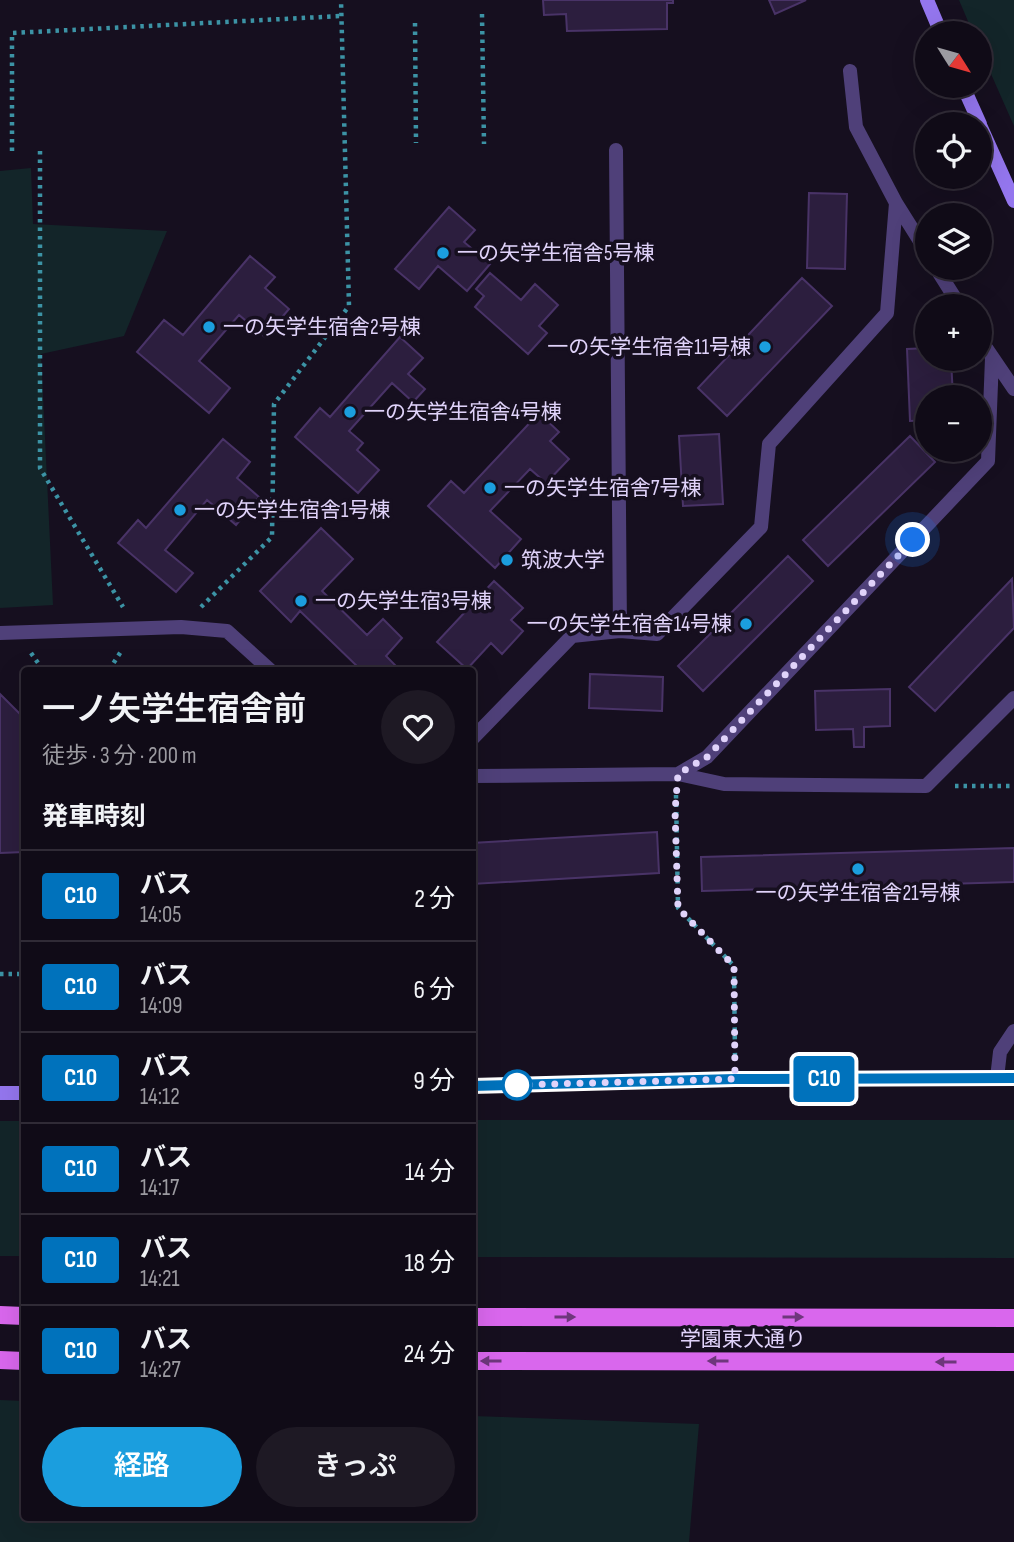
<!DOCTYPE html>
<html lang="ja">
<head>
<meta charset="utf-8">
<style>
	body { margin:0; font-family:"Sofia Sans Condensed","Noto Sans JP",sans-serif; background:#1e1924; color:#f1f3f6; height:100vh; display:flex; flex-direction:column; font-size:26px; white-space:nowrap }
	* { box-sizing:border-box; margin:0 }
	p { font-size:23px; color:#9c9ba1 }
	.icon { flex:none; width:38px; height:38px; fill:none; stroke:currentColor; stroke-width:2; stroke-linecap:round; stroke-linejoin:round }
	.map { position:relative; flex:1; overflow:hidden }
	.drawer { position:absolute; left:21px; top:667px; width:455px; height:854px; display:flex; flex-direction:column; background:#100b17; border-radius:7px; box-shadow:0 7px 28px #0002,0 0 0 2px #302b36 }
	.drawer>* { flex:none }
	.badge { padding:0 14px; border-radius:5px; font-size:24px; line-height:46px }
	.needle { width:46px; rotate:127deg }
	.fabs { position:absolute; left:915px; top:21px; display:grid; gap:14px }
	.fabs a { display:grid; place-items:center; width:77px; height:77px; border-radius:50%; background:#100b17; box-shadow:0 7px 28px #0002,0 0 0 2px #302b36; font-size:35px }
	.you { position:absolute; width:35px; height:35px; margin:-18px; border:5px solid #fff; border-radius:50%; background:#1a73e8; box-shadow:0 0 0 10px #1a73e833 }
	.map>.badge { position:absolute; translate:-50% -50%; box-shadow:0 0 0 4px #fff }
	h2 { padding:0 21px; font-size:26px; line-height:63px }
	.round { display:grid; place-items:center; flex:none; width:74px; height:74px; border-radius:37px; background:#1e1924 }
	.overview { display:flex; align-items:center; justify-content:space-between; height:119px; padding:0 21px }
	h1 { font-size:33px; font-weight:600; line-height:52px }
	.primary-button { display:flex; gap:14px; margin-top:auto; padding:14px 21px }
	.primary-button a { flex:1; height:80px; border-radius:42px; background:#1b9ede; color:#fff; font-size:28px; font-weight:600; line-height:80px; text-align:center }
	.primary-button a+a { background:#1e1924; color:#f1f3f6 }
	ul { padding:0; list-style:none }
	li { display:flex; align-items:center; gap:21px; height:91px; padding:0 21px; border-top:2px solid #302b36 }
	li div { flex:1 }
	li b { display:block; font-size:26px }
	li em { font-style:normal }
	li .badge { min-width:77px; font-weight:700; text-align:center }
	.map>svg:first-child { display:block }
</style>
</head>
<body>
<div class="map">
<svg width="1014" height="1542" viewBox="0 0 1014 1542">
	<rect width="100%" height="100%" fill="#160f1f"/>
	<!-- green -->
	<path fill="#132529" d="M959,0H1014V126L980,49V33H973Z
		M31,168L33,224L167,231L124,336L41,354L53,605L0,608V171Z
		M473,1120H1014V1258L473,1257Z
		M0,1121H24V1256H0Z
		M0,1400L24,1401V1517H472L473,1416L699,1424L689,1542H0Z"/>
	<!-- building -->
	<path fill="#2c1e3e" stroke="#493367" stroke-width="2" d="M543,0H673V3H667V29L567,31L566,14L544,15Z
		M769,0H806L775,14Z
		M809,193L847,194L845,269L807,268Z
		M449,207L475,230L464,242L490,264L467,291L438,266L419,289L395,269Z
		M250,256L275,277L265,288L289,309L265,337L239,315L199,361L230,388L209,413L137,352L164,320L183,335Z
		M490,273L521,300L535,284L558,305L539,326L547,333L528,354L475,307L484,296L476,289Z
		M802,278L832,306L727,416L698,388Z
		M400,337L423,358L408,374L425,389L413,402L392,383L349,431L363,443L357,450L379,470L358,493L295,437L320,408L330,417Z
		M928,348V359H951L953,397H928V420L910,421L907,349Z
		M539,413L559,432L550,441L569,459L546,483L530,469L490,511L521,539L495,568L428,506L451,481L464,493Z
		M719,434L723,504L683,506L679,436Z
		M910,436L935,462L828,566L803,540Z
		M223,439L250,462L237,478L259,497L236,525L207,500L165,550L193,573L176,592L118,543L138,520L146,528Z
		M321,528L353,559L322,591L367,635L383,619L402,638L386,656L398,668L395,670H361L300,611L291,622L260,591Z
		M788,556L813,581L703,691L678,666Z
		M1012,579L1014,628L935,711L909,687Z
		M494,581L523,608L511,620L523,631L502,654L491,643L467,669L437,642Z
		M590,674L663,677L662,711L589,708Z
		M890,689V726L864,727V747H854L853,729L816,730L815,691Z
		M0,694L24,718V852L0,853Z
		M657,832L659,873L472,884V843Z
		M1014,848V882L702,891L701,857Z"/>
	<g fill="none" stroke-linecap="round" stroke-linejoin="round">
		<!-- path -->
		<path stroke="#3c93a5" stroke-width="4.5" stroke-dasharray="3.5 5" stroke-linecap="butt" d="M482,14L484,144
			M415,23L416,143
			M12,151V33L341,16
			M40,151V468L123,607
			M201,607L272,537L274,404L349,306L341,0
			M31,653L43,670
			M109,670L122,650
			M955,786H1014
			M676,795L678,908L734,966L735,1058
			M0,974H24"/>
		<!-- lane -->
		<path stroke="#4f4079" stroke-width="14" d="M616,150L620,631"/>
		<!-- street -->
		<path stroke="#4f4079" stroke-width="14" d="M850,71L856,127L896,203L928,254
			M936,268L960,306
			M980,339L1014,389
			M0,633L181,627L227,631L270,670
			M472,739L572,636L620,631L657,634L761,527L769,444L887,313L896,203
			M678,774L707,757L988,461L992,358
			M472,776L678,774L724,784L926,786L1014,698
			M997,1078L1000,1052L1014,1031"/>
		<!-- secondary -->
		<path stroke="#9476ee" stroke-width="14" d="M927,0L941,33
			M963,86L980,124
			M980,125L1014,201
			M472,1086L735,1079L1014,1077
			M0,1093H24"/>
		<!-- primary -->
		<path stroke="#d967ed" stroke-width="18" d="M0,1315L24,1316
			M472,1317L1014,1318
			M0,1360L24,1361
			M472,1361L1014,1362"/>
	</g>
	<!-- one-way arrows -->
	<defs><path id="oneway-solid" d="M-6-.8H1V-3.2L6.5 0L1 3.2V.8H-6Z" transform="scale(1.75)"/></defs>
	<g fill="#6e377c">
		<use href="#oneway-solid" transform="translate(565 1317)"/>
		<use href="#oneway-solid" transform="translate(793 1317)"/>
		<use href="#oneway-solid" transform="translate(491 1361) rotate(180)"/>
		<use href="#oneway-solid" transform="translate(718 1361) rotate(-180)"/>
		<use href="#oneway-solid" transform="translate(946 1362) rotate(-180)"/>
	</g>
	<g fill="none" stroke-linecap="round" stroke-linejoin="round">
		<!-- line casing -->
		<g stroke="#fff" stroke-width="16">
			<path id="line" d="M472,1086L735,1079L1014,1078"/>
		</g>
		<!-- line -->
		<use href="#line" stroke="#0072bc" stroke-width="10"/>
		<!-- walk -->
		<path stroke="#e0d3fa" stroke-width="7" stroke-dasharray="0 12.6" d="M517,1085L735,1079L734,966L678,908L675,811L678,774L707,757L913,540"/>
	</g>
	<!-- markers -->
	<g fill="#1b9ede" stroke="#160f1f" stroke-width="2.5">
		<circle cx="443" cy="253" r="7"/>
		<circle cx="209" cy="327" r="7"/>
		<circle cx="765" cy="347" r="7"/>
		<circle cx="350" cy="412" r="7"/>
		<circle cx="490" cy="488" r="7"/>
		<circle cx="180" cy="510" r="7"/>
		<circle cx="507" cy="560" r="7"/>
		<circle cx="301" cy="601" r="7"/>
		<circle cx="746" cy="624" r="7"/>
		<circle cx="858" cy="869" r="7"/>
	</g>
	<circle fill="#fff" stroke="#0072bc" stroke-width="3.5" cx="517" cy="1085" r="14"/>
	<g text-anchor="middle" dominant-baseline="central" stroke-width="7" stroke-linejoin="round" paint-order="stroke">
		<!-- poi labels -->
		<g font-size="21" fill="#e0d3fa" stroke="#160f1f" text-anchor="start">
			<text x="457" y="253">一の矢学生宿舎5号棟</text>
			<text x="223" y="327">一の矢学生宿舎2号棟</text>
			<text x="751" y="347" text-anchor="end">一の矢学生宿舎11号棟</text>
			<text x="364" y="412">一の矢学生宿舎4号棟</text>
			<text x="504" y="488">一の矢学生宿舎7号棟</text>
			<text x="194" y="510">一の矢学生宿舎1号棟</text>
			<text x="521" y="560">筑波大学</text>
			<text x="315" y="601">一の矢学生宿3号棟</text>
			<text x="732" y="624" text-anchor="end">一の矢学生宿舎14号棟</text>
			<text x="858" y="893" text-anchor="middle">一の矢学生宿舎21号棟</text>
		</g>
		<!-- street labels -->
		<g font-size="21" fill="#e0d3fa" stroke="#160f1f">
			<text x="743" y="1339">学園東大通り</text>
		</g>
	</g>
</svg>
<div class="fabs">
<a><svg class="needle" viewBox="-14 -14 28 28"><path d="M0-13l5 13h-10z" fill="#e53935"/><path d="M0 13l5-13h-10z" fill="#9c9ba1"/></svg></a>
<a><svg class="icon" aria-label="locate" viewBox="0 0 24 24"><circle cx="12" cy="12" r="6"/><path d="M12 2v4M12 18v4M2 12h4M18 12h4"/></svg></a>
<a><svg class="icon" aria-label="layers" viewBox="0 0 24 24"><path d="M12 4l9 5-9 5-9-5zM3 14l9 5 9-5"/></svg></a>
<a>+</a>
<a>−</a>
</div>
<div class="you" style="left:913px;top:540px"></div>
<b class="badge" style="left:824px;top:1079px;background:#0072bc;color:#fff">C10</b>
<section class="drawer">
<div class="overview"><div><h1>一ノ矢学生宿舎前</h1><p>徒歩 · 3 分 · 200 m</p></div><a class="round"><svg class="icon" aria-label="heart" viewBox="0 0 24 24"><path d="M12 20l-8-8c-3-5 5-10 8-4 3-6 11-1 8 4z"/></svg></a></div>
<h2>発車時刻</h2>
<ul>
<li><span class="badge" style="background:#0072bc;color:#fff">C10</span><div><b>バス</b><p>14:05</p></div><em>2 分</em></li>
<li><span class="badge" style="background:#0072bc;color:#fff">C10</span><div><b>バス</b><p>14:09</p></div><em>6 分</em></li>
<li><span class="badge" style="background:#0072bc;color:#fff">C10</span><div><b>バス</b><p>14:12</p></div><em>9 分</em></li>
<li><span class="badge" style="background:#0072bc;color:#fff">C10</span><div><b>バス</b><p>14:17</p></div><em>14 分</em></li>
<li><span class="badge" style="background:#0072bc;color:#fff">C10</span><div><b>バス</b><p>14:21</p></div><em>18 分</em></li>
<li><span class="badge" style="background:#0072bc;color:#fff">C10</span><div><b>バス</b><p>14:27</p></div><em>24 分</em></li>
</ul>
<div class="primary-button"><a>経路</a><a>きっぷ</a></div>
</section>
</div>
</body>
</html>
